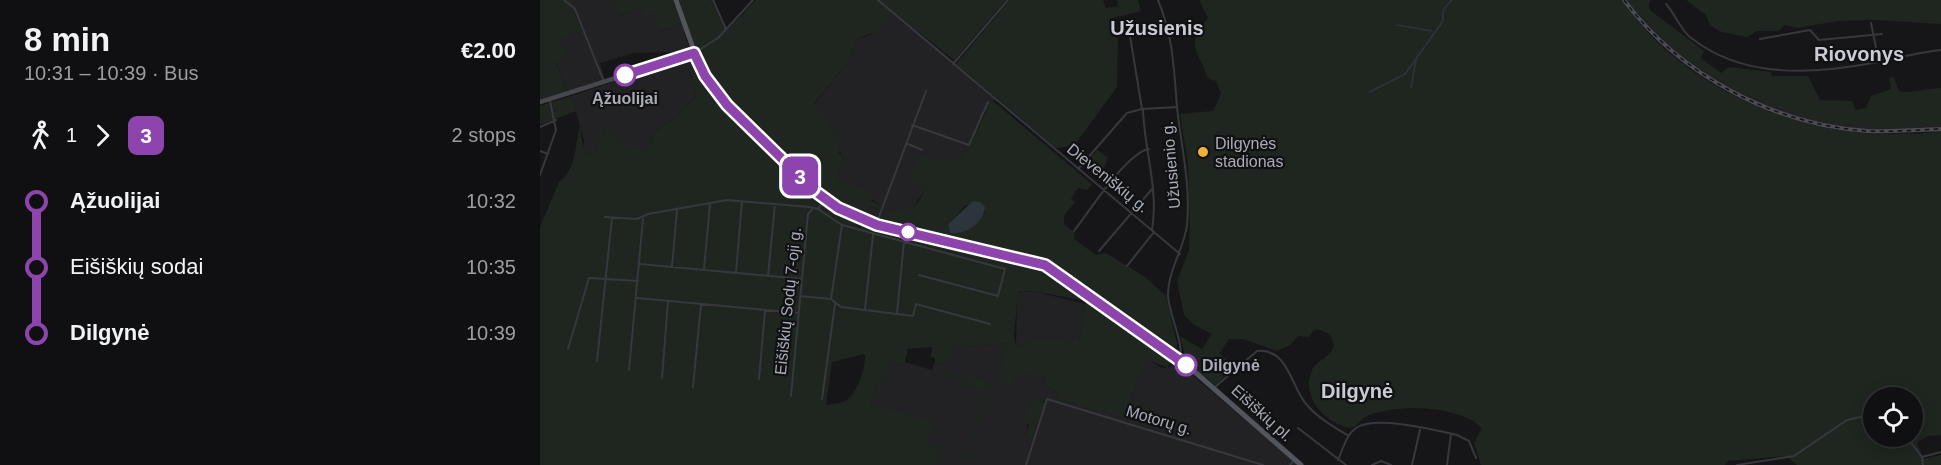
<!DOCTYPE html>
<html lang="en">
<head>
<meta charset="utf-8">
<style>
	body { margin:0; font-family:Arial,sans-serif; background:#19191b; color:#f1f3f6; height:100vh; display:flex; flex-direction:column; font-size:22px; white-space:nowrap }
	* { box-sizing:border-box; margin:0 }
	p { font-size:20px; color:#9c9d9f }
	.icon { flex:none; width:33px; height:33px; fill:none; stroke:currentColor; stroke-width:2; stroke-linecap:round; stroke-linejoin:round }
	.map { position:relative; flex:1; overflow:hidden }
	.details { display:flex; flex-direction:column; background:#101012; width:540px }
	.details>* { flex:none }
	.badge { padding:0 12px; border-radius:9px; font-size:21px; line-height:39px }
	.fabs { position:absolute; left:1323px; top:387px; display:grid; gap:12px }
	.fabs a { display:grid; place-items:center; width:60px; height:60px; border-radius:50%; background:#101012; box-shadow:0 3px 15px #0003,0 0 0 2px #303032; font-size:30px }
	.map>.badge { position:absolute; translate:-50% -50%; box-shadow:0 0 0 3px #fff }
	.legs { display:flex; align-items:center; gap:9px; height:66px; padding:0 24px; font-size:20px }
	.legs p { margin-inline-start:auto }
	.overview { display:flex; align-items:center; justify-content:space-between; height:102px; padding:0 24px }
	h1 { font-size:33px; font-weight:700; line-height:45px }
	ul { padding:0 24px; list-style:none }
	li { display:flex; align-items:center; gap:21px; height:66px; font-size:22px }
	li i { display:grid; place-items:center; width:9px; height:100%; margin:0 8px; background:currentColor }
	li i::after { content:''; width:15px; height:15px; margin:-8px; border:4px solid; border-radius:50%; background:#101012 }
	li p { margin-inline-start:auto }
	li:first-child i { background:linear-gradient(#0000 50%,currentColor 0) }
	li:last-child i { background:linear-gradient(currentColor 50%,#0000 0) }
	main { display:flex; flex:1; min-height:0 }
	.map>svg:first-child { display:block }
</style>
</head>
<body>
<main>
<section class="details">
<div class="overview"><div><h1>8 min</h1><p>10:31 – 10:39 · Bus</p></div><b>€2.00</b></div>
<div class="legs"><svg class="icon" aria-label="walk" viewBox="0 0 24 24"><circle cx="13" cy="4" r="2"/><path d="M13 8l-2 6 4 7M11 14l-3 7M7 12l3-4h3l4 4"/></svg>1<svg class="icon" aria-label="forward" viewBox="0 0 24 24"><path d="M9 5l7 7-7 7"/></svg><b class="badge" style="background:#8e44ad;color:#fff">3</b><p>2 stops</p></div>
<ul>
<li><i style="color:#8e44ad"></i><b>Ąžuolijai</b><p>10:32</p></li>
<li><i style="color:#8e44ad"></i><span>Eišiškių sodai</span><p>10:35</p></li>
<li><i style="color:#8e44ad"></i><b>Dilgynė</b><p>10:39</p></li>
</ul>
</section>
<div class="map">
<svg width="1401" height="465" viewBox="0 0 1401 465">
	<rect width="100%" height="100%" fill="#161618"/>
	<!-- built -->
	<path fill="#222225" fill-rule="evenodd" d="M40,0H74L80,15L100,8L114,14L122,31L142,24L149,48L135,52L94,53L60,63L65,79L27,92L16,62L27,57L19,39L31,3Z
		M1081,0L1153,63L1184,83L1214,98L1270,117L1321,126H1401V132L1321,133L1268,124L1238,115L1206,101L1150,67L1112,35Z
		M354,11L456,98L441,118L429,151L412,161L386,188L372,209L354,215L345,214L341,215V221L327,214L329,206L340,210L341,205L297,179L303,158L274,105L310,59L317,39L330,35Z
		M148,57L154,64L148,69L154,83L156,96L139,115L118,129L106,150L85,145L66,130L60,138L56,151L48,156L43,150L44,140L31,96Z
		M493,291L545,304L539,342L488,343L476,347L477,293Z
		M467,343L474,378L482,377L484,372L504,379L503,383L518,393L517,398L584,418L606,358L622,368H628L637,362L758,465H395L394,451L387,443L331,404L337,379L344,381L352,362L363,365L364,362L392,370L395,362L405,365L413,348ZM504,401L493,438L492,439L486,436L490,403Z"/>
	<!-- green -->
	<path fill="#1e261f" fill-rule="evenodd" d="M0,0H40L31,4L42,31L19,39L27,57L16,63L27,92L0,100Z
		M74,0H133L142,24L121,31L114,14L103,18L100,8L79,15Z
		M139,0H171L186,31L216,0H466L414,60L354,12L337,31L317,39L310,59L274,104L300,138L299,153L303,158L297,179L334,194L331,201L342,205L340,210L330,206L327,213L337,217L335,220C293,212 187,107 165,69C153,48 147,23 139,0Z
		M470,0H563L566,8L578,6L577,0H598L601,11L569,19L572,32L578,39L577,87L534,146L516,148L416,64Z
		M659,0H1111L1109,3L1110,10L1164,51L1161,58L1181,73L1189,67L1231,72L1232,76H1268L1280,100L1312,101L1316,110L1326,108L1331,96L1351,89L1349,79L1353,76L1359,91L1366,92L1401,88V126C1380,126 1358,129 1337,128C1245,123 1158,81 1098,13L1094,16C1142,78 1224,118 1300,130C1334,136 1367,134 1401,132V435L1388,436L1377,443L1384,459L1401,455V465H1257L1246,456L1188,461L1185,465H941L934,443L942,428C920,405 858,404 829,415C821,418 820,425 811,428C785,424 760,396 772,370C776,361 787,359 792,350C798,339 785,328 774,330L769,337L758,336L750,345L737,351L703,339H689L680,353L688,361L678,369L684,377L675,385L647,363L640,336L662,349L672,334L654,325L644,315L637,281L649,250L650,221L648,163L640,114L673,111L681,94L676,81C665,79 667,73 662,64C651,41 652,39 668,18ZM1334,398H1372V436H1334Z
		M1146,0H1401V24L1334,20L1298,21L1257,28L1245,25L1238,31H1217L1207,37L1182,32L1171,26L1165,14Z
		M154,64L176,97L279,200L280,208L285,202L319,226L492,263L513,272L543,294L540,300L493,291L478,292L474,336L476,347L488,343L490,339L539,342L545,304L549,298L631,358L628,368L606,359L584,418L517,399L518,393L503,383L504,379L484,373L482,377L474,378L472,385L460,381L466,343L414,348L410,361H407L406,365L395,362V358L391,357L392,347L368,349L364,365L352,362L344,382L337,380L331,404L394,421L387,443L395,446L394,451H397L398,447L426,455L449,383L452,384L428,455L452,465L421,457L418,454L400,448L396,465H0V227L19,182C37,169 35,144 40,124L43,149L48,156L56,151L60,138L66,130L71,129C80,146 90,143 106,150L118,129L139,115L156,96L154,83L148,68ZM325,354C326,367 318,394 305,401C299,404 291,404 286,405L292,362Z
		M31,96L36,111L0,125V106Z
		M453,101L552,184L547,190L538,188L531,199L535,202L524,216V224L535,233L534,239L556,255L566,253L605,277L626,296L637,344L636,348L629,347L509,264L341,221V215C363,209 376,215 385,188L369,182L379,154C435,177 428,136 453,101ZM426,205L445,212C436,225 425,235 410,233L408,224Z
		M557,150L568,158L563,170L548,161Z
		M401,369L417,373L414,382L419,384L424,375L447,382L444,391L428,386L429,383L423,381L421,386L412,383L414,377L399,373Z
		M497,398L504,403L492,439L486,436L489,424L483,422L491,399Z"/>
	<!-- water -->
	<path fill="#2c353c" d="M433,201L440,202L445,207C443,224 425,235 410,233L408,224Z"/>
	<g fill="none" stroke-linecap="round" stroke-linejoin="round">
		<!-- stream -->
		<path stroke="#2c353c" stroke-width="1.5" d="M857,25L892,31
			M871,88L876,60
			M830,92L865,74L903,21V10L912,0"/>
		<!-- minor -->
		<path stroke="#37383d" stroke-width="2" d="M24,0L35,9L64,82
			M173,0L186,29
			M338,0L640,254
			M618,0C633,36 634,69 637,107C641,146 651,185 647,225C644,249 628,270 628,295C628,313 646,346 639,361
			M1126,4C1135,14 1141,30 1150,37C1203,80 1275,74 1338,62C1359,58 1380,52 1401,50
			M1331,23L1339,62
			M590,36L602,109
			M1220,39L1270,30L1279,40L1342,34
			M156,52L178,38L213,0
			M413,64L468,0
			M603,109C604,149 619,189 612,230
			M372,125L429,145L448,102
			M0,127L16,120
			M366,143L382,150
			M0,151L8,154
			M538,169L587,113L602,109L637,107
			M0,175L16,130L10,101
			M278,209L285,199
			M65,217L97,219L108,214L187,200L269,207L278,209L302,225L465,269L458,296L379,275
			M337,222L386,91
			M534,231C549,212 586,153 609,149
			M559,251L613,188
			M100,264L262,279
			M587,266L614,232
			M132,267L137,210
			M164,269L170,204
			M196,272L202,201
			M228,276L235,204
			M260,296L291,299L301,307L373,316L376,304L450,324
			M97,298L258,313
			M291,299L302,225
			M325,309L333,235
			M357,313L364,242
			M28,349L49,278L98,281
			M57,361L72,218
			M89,370L103,219
			M122,378L128,301
			M219,379L225,310
			M153,387L161,304
			M675,387L717,351C749,348 751,388 767,405C778,418 794,427 809,436
			M251,396L268,214L272,210
			M282,399L295,304
			M758,428L806,465
			M1366,436L1382,457L1383,465
			M1382,457L1401,452
			M798,460C803,449 806,435 816,428C836,415 895,430 917,435L929,441L936,458
			M486,465L507,399L723,465
			M750,465L754,460
			M832,465L841,461L851,465
			M872,465L880,430
			M907,465L911,434
			M1197,465L1254,456L1307,420L1334,414"/>
		<!-- secondary -->
		<path stroke="#45474d" stroke-width="4.5" d="M0,102L154,53"/>
		<!-- primary -->
		<path stroke="#53555c" stroke-width="5" d="M136,0L159,65L179,95L285,199L328,222L493,261L516,271L656,373L761,465"/>
		<!-- rail casing -->
		<g stroke="#4a4c52" stroke-width="4">
			<path id="rail" d="M1084,0C1140,75 1234,125 1328,131C1352,132 1377,130 1401,129"/>
		</g>
		<!-- rail -->
		<use href="#rail" stroke="#111113" stroke-width="1.5" stroke-dasharray="4.5" stroke-linecap="butt"/>
	</g>
	<g fill="none" stroke-linecap="round" stroke-linejoin="round">
		<!-- line-1 casing -->
		<g stroke="#fff" stroke-width="14">
			<path id="line-1" d="M85,75L154,53L165,76L187,105L276,192L298,208L337,225L505,265L646,365"/>
		</g>
		<!-- line-1 -->
		<use href="#line-1" stroke="#8e44ad" stroke-width="9"/>
	</g>
	<!-- markers -->
	<g fill="#fff" stroke="#8e44ad" stroke-width="3">
		<circle cx="85" cy="75" r="10"/>
		<circle cx="368" cy="232" r="8"/>
		<circle cx="646" cy="365" r="10"/>
	</g>
	<circle fill="#f2b134" stroke="#111113" stroke-width="2" cx="663" cy="152" r="6"/>
	<g text-anchor="middle" dominant-baseline="central" stroke-width="4.5" stroke-linejoin="round" paint-order="stroke">
		<!-- stop labels -->
		<g font-size="16" font-weight="bold" fill="#a8adb8" stroke="#111113">
			<text x="85" y="98">Ąžuolijai</text>
			<text x="662" y="365" text-anchor="start">Dilgynė</text>
		</g>
		<!-- poi labels -->
		<g font-size="16" fill="#a8adb8" stroke="#111113" text-anchor="start">
			<text x="675" y="143">Dilgynės<tspan x="675" dy="18">stadionas</tspan></text>
		</g>
		<!-- street labels -->
		<g font-size="16" fill="#a8adb8" stroke="#111113">
			<text transform="translate(631 165) rotate(-95)">Užusienio g.</text>
			<text transform="translate(568 178) rotate(39)">Dieveniškių g.</text>
			<text transform="translate(248 301) rotate(-84)">Eišiškių Sodų 7-oji g.</text>
			<text transform="translate(722 413) rotate(42)">Eišiškių pl.</text>
			<text transform="translate(619 420) rotate(17)">Motorų g.</text>
		</g>
		<!-- quarter labels -->
		<g font-size="20" font-weight="bold" fill="#c9ccd4" stroke="#111113">
			<text x="617" y="28">Užusienis</text>
			<text x="1319" y="54">Riovonys</text>
			<text x="817" y="391">Dilgynė</text>
		</g>
	</g>
</svg>
<div class="fabs">
<a><svg class="icon" aria-label="locate" viewBox="0 0 24 24"><circle cx="12" cy="12" r="6"/><path d="M12 2v4M12 18v4M2 12h4M18 12h4"/></svg></a>
</div>
<b class="badge" style="left:260px;top:176px;background:#8e44ad;color:#fff">3</b>
</div>
</main>
</body>
</html>
